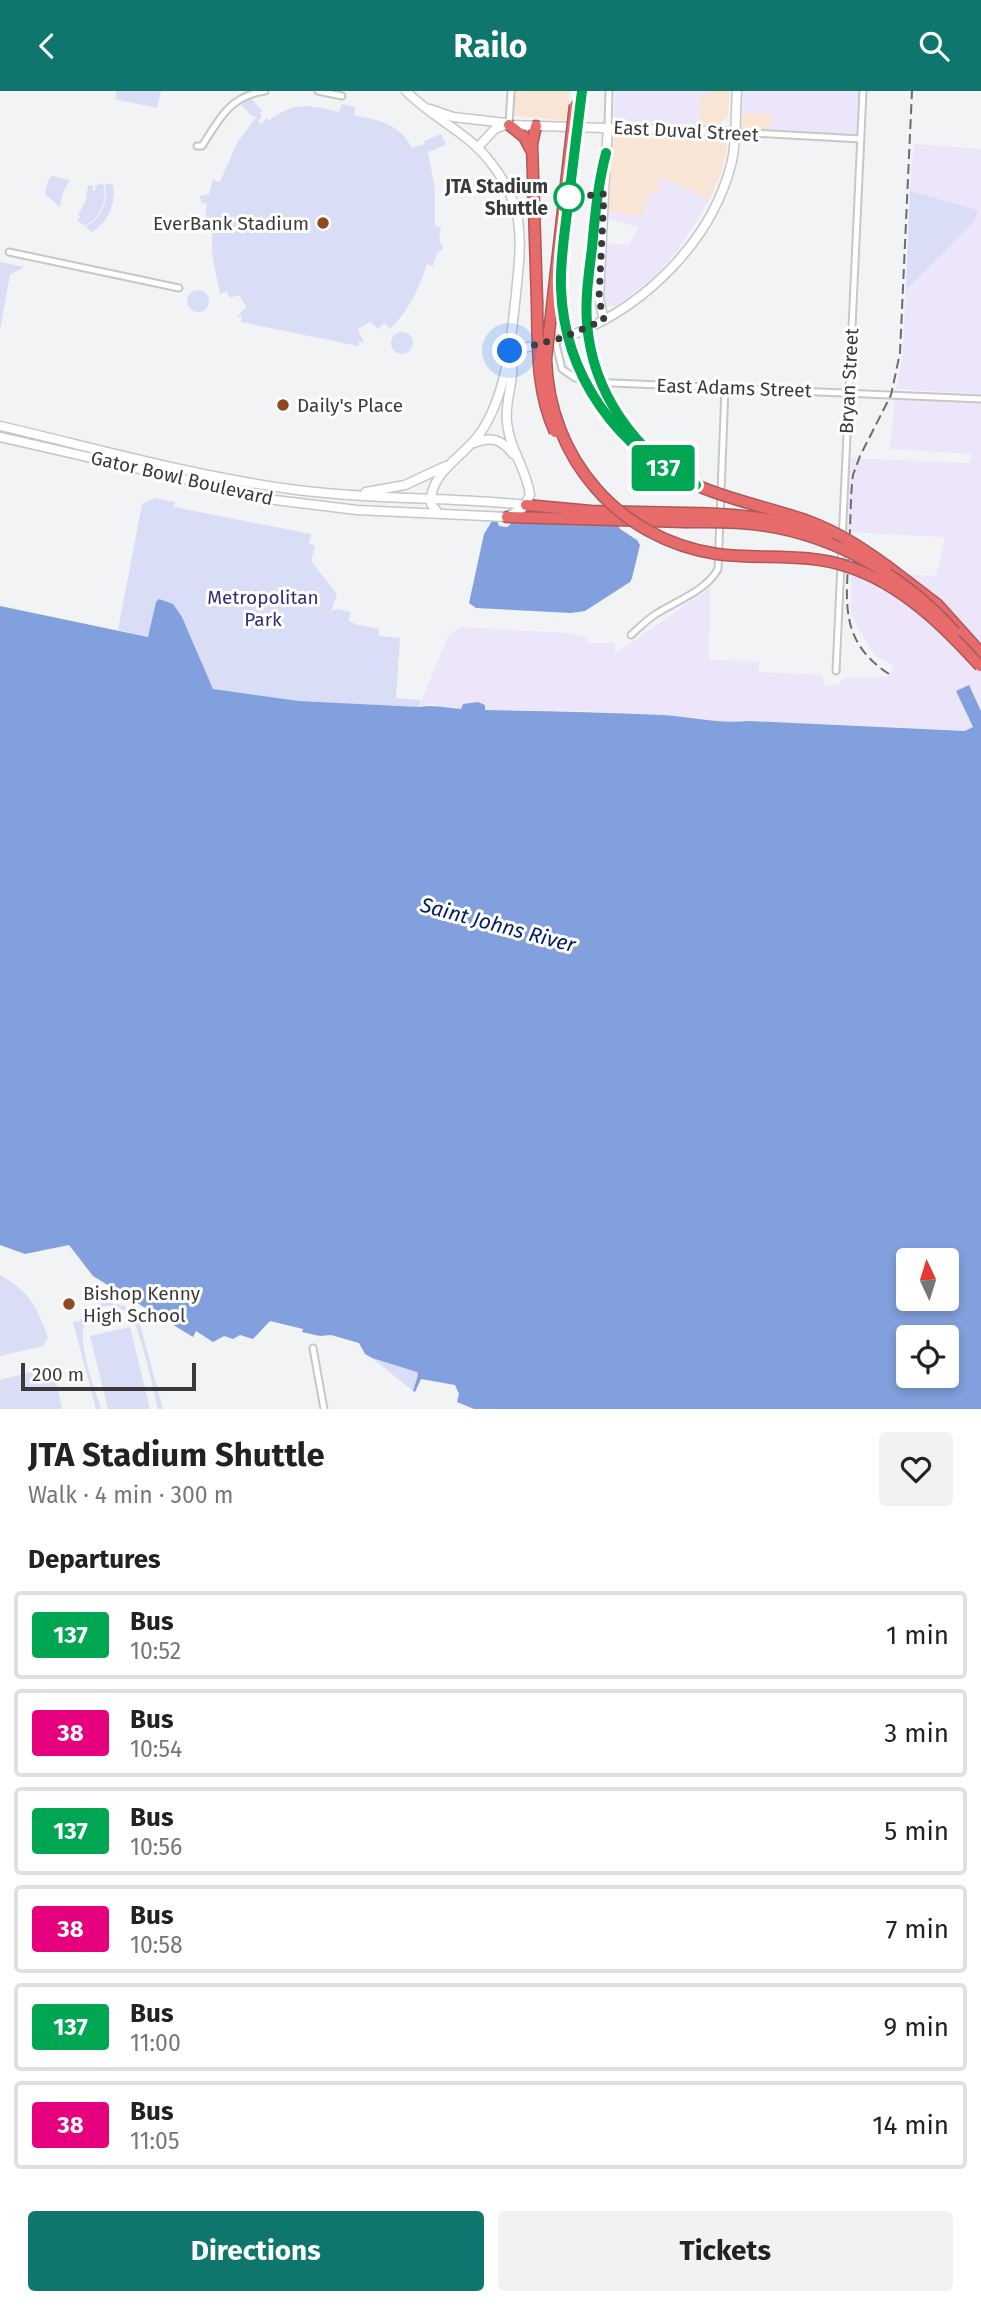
<!DOCTYPE html>
<html lang="en">
<head>
<meta charset="utf-8">
<style>
	body { margin:0; font-family:"Fira Sans",sans-serif; background:#f2f2f2; color:#222; height:100vh; display:flex; flex-direction:column; font-size:26px; white-space:nowrap }
	* { box-sizing:border-box; margin:0 }
	p { font-size:23px; color:#767676 }
	.icon { flex:none; width:38px; height:38px; fill:none; stroke:currentColor; stroke-width:2; stroke-linecap:round; stroke-linejoin:round }
	.map { position:relative; height:1318px; overflow:hidden }
	.side { display:flex; flex-direction:column; background:#fff; flex:1 }
	.side>* { flex:none }
	.badge { padding:0 14px; border-radius:5px; font-size:24px; line-height:46px }
	.needle { width:46px; rotate:356deg }
	.buttons { position:absolute; left:896px; top:1157px; display:grid; gap:14px }
	.buttons a { display:grid; place-items:center; width:63px; height:63px; border-radius:7px; background:#fff; box-shadow:0 4px 10px #0003; font-size:35px }
	.scale { position:absolute; left:21px; bottom:18px; width:175px; box-sizing:border-box; padding-left:7px; border:4px solid #3a3a3b; border-top:0; font-size:19px; line-height:24px; white-space:nowrap; color:#3a3a3b; -webkit-text-stroke:5px #fff; paint-order:stroke }
	.you { position:absolute; width:35px; height:35px; margin:-18px; border:5px solid #fff; border-radius:50%; background:#1a73e8; box-shadow:0 0 0 10px #1a73e833 }
	.map>.badge { position:absolute; translate:-50% -50%; box-shadow:0 0 0 4px #fff }
	h2 { padding:0 28px; font-size:26px; line-height:63px }
	.round { display:grid; place-items:center; flex:none; width:74px; height:74px; border-radius:7px; background:#f2f2f2 }
	.summary { display:flex; align-items:center; justify-content:space-between; height:119px; padding:0 28px }
	h1 { font-size:33px; font-weight:700; line-height:52px }
	.button { display:flex; gap:14px; margin-top:auto; padding:14px 28px }
	.button a { flex:1; height:80px; border-radius:7px; background:#0f766e; color:#fff; font-size:28px; font-weight:700; line-height:80px; text-align:center }
	.button a+a { background:#f2f2f2; color:#222 }
	ul { padding:0; list-style:none }
	li { display:flex; align-items:center; gap:21px; height:88px; margin:0 14px 10px; padding:0 14px; border:4px solid #e0e0e0; border-radius:7px }
	li div { flex:1 }
	li b { display:block; font-size:26px }
	li em { font-style:normal }
	li .badge { min-width:77px; font-weight:700; text-align:center }
	header { display:flex; justify-content:space-between; align-items:center; height:91px; padding:0 28px; background:#0f766e; color:#fff; font-size:32px; font-weight:700 }
	.map>svg:first-child { display:block }
</style>
</head>
<body>
<header><svg class="icon" aria-label="back" viewBox="0 0 24 24"><path d="M15 5l-7 7 7 7"/></svg>Railo<svg class="icon" aria-label="search" viewBox="0 0 24 24"><circle cx="10" cy="10" r="6"/><path d="M15 15l6 6"/></svg></header>
<div class="map">
<svg width="981" height="1318" viewBox="0 0 981 1318">
	<rect width="100%" height="100%" fill="#f2f3f5"/>
	<!-- commercial -->
	<path fill="#f8e5d5" d="M507,0H570L567,30L505,24Z
		M708,0H730L728,25L719,34H699L700,5H708Z
		M742,22L772,23L771,40L741,38Z
		M615,40L721,45L726,48L727,59L722,79L710,108L660,86L657,103L648,104L643,125L608,121L612,42Z"/>
	<!-- industrial -->
	<path fill="#ede5fa" d="M615,0H708V5H700L699,34L614,30Z
		M743,0H859L857,45L771,40L772,23L742,22Z
		M915,53L981,58V303L896,298L903,263L911,77Z
		M660,86L710,108L679,157L655,185L616,215H605L602,206L605,152L629,154L639,136L607,128L608,121L643,125L648,103L657,102Z
		M895,307L981,312V620L969,594L956,600L973,637L966,640L749,630L733,632L691,626L584,620L485,619L440,617L433,613L419,616L448,545L461,536L566,542L587,546L586,552H615V563L710,497L709,569L759,570V581L822,584L824,594H838L845,586H888L894,575L876,565L869,556L851,523V481L936,485L945,446L847,441L851,367L970,372L972,363L890,358Z"/>
	<!-- green -->
	<path fill="#d9ddf6" d="M117,0H161L157,17L115,8Z
		M250,6L262,20L260,22L262,25L258,30L261,33L267,27L269,29C296,10 308,14 339,21L342,13L355,16L354,24C379,29 400,33 412,57L425,53L424,50L441,43L446,54L428,61L435,99V135L441,136L439,150L443,155L442,159L437,162L433,175L427,173C419,197 408,221 390,238L384,232L378,238L370,231L358,238L364,252L359,250L358,255L241,231L242,226L237,225L247,216L239,204L230,207L227,200L220,203L212,163V128L205,127L207,113L201,111L200,105L209,103L213,89L220,91L237,52L257,25L253,26L241,14Z
		M52,85L70,89L63,101L60,116L45,103L48,90Z
		M103,92C108,111 101,125 85,135L77,129L80,126L78,124L86,109L88,94L93,95V100L96,99L95,95Z
		M105,92L113,94C116,113 109,130 92,141L86,136C102,125 109,111 105,92Z
		M910,100L977,119L975,129L906,199Z
		M0,171L24,176L10,184L0,239Z
		M187 210a11 11 0 1 1 22 0a11 11 0 1 1-22 0Z
		M391 252a11 11 0 1 1 22 0a11 11 0 1 1-22 0Z
		M155,407L175,411L174,416L311,443L309,453L315,455L311,470L337,503L331,520L338,518L351,521L348,530L358,534L379,538V545L400,547L396,607L421,609L419,616L299,610L213,598L182,526L156,511L149,546L118,539L142,413Z
		M0,1184C31,1202 36,1214 48,1247L43,1255L0,1265Z
		M106,1211L125,1215L139,1230L163,1318H158C153,1299 141,1238 130,1225C124,1217 112,1213 101,1216C64,1227 94,1293 101,1318H96L73,1231L77,1230L78,1232L87,1219Z
		M130,1236L150,1318H108L90,1245Z
		M372,1267L417,1281L418,1284L413,1300Z
		M42,1278L55,1286L62,1318H0V1289Z"/>
	<!-- water -->
	<path fill="#81a0dd" fill-rule="evenodd" d="M492,430H497L499,435L507,436L513,431L618,434L620,438L637,449L640,454L632,487L630,491L585,520L571,522L476,517L469,512L484,443Z
		M159,508L173,513L182,526L213,598L299,610L420,616C434,613 446,617 461,618L463,613L478,611L485,614V619C545,620 604,621 663,624C692,626 720,633 749,630L965,640L973,636L956,600L969,594L981,620V1318H474L457,1311L459,1303L455,1294L421,1288L415,1301L413,1300L418,1284L417,1281L372,1267L365,1263L359,1252L331,1244L320,1245L302,1241L303,1238L270,1230L253,1248L240,1244L233,1248L224,1245L213,1251L196,1240L193,1246L93,1185L69,1154L25,1163L0,1154V515L148,546L156,511ZM947,1169V1208H908V1169ZM947,1246V1284H908V1246Z"/>
	<g fill="none" stroke-linecap="round" stroke-linejoin="round">
		<!-- street casing -->
		<g stroke="#c6c7c9" stroke-width="9">
			<path id="street" d="M318,0L342,5
				M509,34L511,0
				M608,36L609,0
				M734,41L861,48
				M197,55H202C220,27 230,5 265,0
				M9,161L179,197
				M555,249L562,278L575,287L590,291L981,308
				M631,544C639,537 646,529 656,523C676,510 706,500 718,478L725,297
				M836,580L863,0
				M313,1257L324,1318"/>
		</g>
		<!-- secondary casing -->
		<g stroke="#c6c7c9" stroke-width="11">
			<path id="secondary" d="M406,0C432,27 469,42 491,72C504,88 514,108 518,129C522,154 518,179 516,203C511,249 507,302 481,341C465,365 429,381 431,413L439,423
				M430,18L453,26L506,32
				M478,56L495,38L505,34L734,41
				M606,66L608,36
				M604,229L599,208L605,82
				M510,260C532,255 555,251 577,242C647,213 711,150 731,74C737,51 735,24 737,0
				M0,335C99,358 197,386 297,399C373,409 450,406 526,414
				M0,346L275,409L357,419L507,426L523,417L530,404C527,379 509,357 507,331C504,307 518,283 510,260
				M474,352C492,345 501,348 513,363
				M366,401L405,394L446,375"/>
		</g>
		<!-- highway casing -->
		<g stroke="#aa5a5a" stroke-width="13">
			<path id="highway" d="M580,15L582,0
				M509,34L524,46L531,59
				M536,35L532,53L537,211
				M588,194L597,104L606,62
				M526,414L591,420L685,422
				M507,426L685,431
				M887,475L938,514L981,562"/>
		</g>
		<!-- street -->
		<use href="#street" stroke="#fff" stroke-width="5"/>
		<!-- secondary -->
		<use href="#secondary" stroke="#fff" stroke-width="8"/>
		<!-- highway -->
		<use href="#highway" stroke="#e76b6b" stroke-width="10"/>
		<!-- rail -->
		<path stroke="#6c6c6d" stroke-width="2" stroke-dasharray="10 5" stroke-linecap="butt" d="M889,583C837,549 847,508 849,454C851,431 850,407 853,384L860,365L891,304L900,262L912,0"/>
		<!-- highway-bridge casing -->
		<g stroke="#aa5a5a" stroke-width="13" stroke-linecap="butt">
			<path id="highway-bridge" d="M575,14L546,268C549,367 618,448 717,463C762,469 805,461 849,476C901,493 944,535 980,575
				M562,171C555,268 609,355 696,394C732,410 772,417 808,430C838,441 862,457 887,475
				M588,194C583,256 601,312 644,356
				M537,211C538,256 536,300 555,341
				M685,422C735,422 781,427 828,445
				M685,431C710,431 736,430 760,434C835,444 905,485 955,541"/>
		</g>
		<!-- highway-bridge -->
		<use href="#highway-bridge" stroke="#e76b6b" stroke-width="10"/>
	</g>
	<g fill="none" stroke-linecap="round" stroke-linejoin="round">
		<!-- line casing -->
		<g stroke="#fff" stroke-width="16">
			<path id="line" d="M582,0C577,41 572,82 567,122C564,147 560,172 561,197C564,284 617,359 696,394C634,362 592,300 587,232C585,207 589,182 592,157C595,124 598,93 606,62"/>
		</g>
		<!-- line -->
		<use href="#line" stroke="#00a651" stroke-width="10"/>
		<!-- walk -->
		<path stroke="#3a3a3b" stroke-width="7" stroke-dasharray="0 12.6" d="M510,260L562,247L604,229L599,208L604,103L569,106"/>
	</g>
	<!-- markers -->
	<circle fill="#fff" stroke="#00a651" stroke-width="3.5" cx="569" cy="106" r="14"/>
	<g fill="#8e491f" stroke="#fff" stroke-width="2.5">
		<circle cx="323" cy="132" r="7"/>
		<circle cx="283" cy="314" r="7"/>
		<circle cx="69" cy="1213" r="7"/>
	</g>
	<g text-anchor="middle" dominant-baseline="central" stroke-width="6" stroke-linejoin="round" paint-order="stroke">
		<!-- street labels -->
		<g font-size="19" fill="#3a3a3b" stroke="#fff">
			<text transform="translate(686 40) rotate(3)">East Duval Street</text>
			<text transform="translate(849 290) rotate(-87)">Bryan Street</text>
			<text transform="translate(734 297) rotate(2)">East Adams Street</text>
			<text transform="translate(182 387) rotate(13)">Gator Bowl Boulevard</text>
		</g>
		<!-- stop labels -->
		<g font-size="19" font-weight="bold" fill="#3a3a3b" stroke="#fff" text-anchor="end">
			<text x="548" y="95">JTA Stadium<tspan x="548" dy="22">Shuttle</tspan></text>
		</g>
		<!-- poi labels -->
		<g font-size="19" fill="#3a3a3b" stroke="#fff" text-anchor="start">
			<text x="309" y="132" text-anchor="end">EverBank Stadium</text>
			<text x="297" y="314">Daily's Place</text>
			<text x="83" y="1202">Bishop Kenny<tspan x="83" dy="22">High School</tspan></text>
		</g>
		<!-- park labels -->
		<g font-size="19" fill="#2f2e7a" stroke="#fff">
			<text x="263" y="506">Metropolitan<tspan x="263" dy="22">Park</tspan></text>
		</g>
		<!-- water labels -->
		<g font-size="21" font-style="italic" fill="#052166" stroke="#fff">
			<text transform="translate(498 834) rotate(15)">Saint Johns River</text>
		</g>
	</g>
</svg>
<div class="buttons">
<a><svg class="needle" viewBox="-14 -14 28 28"><path d="M0-13l5 13h-10z" fill="#e53935"/><path d="M0 13l5-13h-10z" fill="#767676"/></svg></a>
<a><svg class="icon" aria-label="locate" viewBox="0 0 24 24"><circle cx="12" cy="12" r="6"/><path d="M12 2v4M12 18v4M2 12h4M18 12h4"/></svg></a>
</div>
<div class="scale">200 m</div>
<div class="you" style="left:510px;top:260px"></div>
<b class="badge" style="left:663px;top:377px;background:#00a651;color:#fff">137</b>
</div>
<section class="side">
<div class="summary"><div><h1>JTA Stadium Shuttle</h1><p>Walk · 4 min · 300 m</p></div><a class="round"><svg class="icon" aria-label="heart" viewBox="0 0 24 24"><path d="M12 20l-8-8c-3-5 5-10 8-4 3-6 11-1 8 4z"/></svg></a></div>
<h2>Departures</h2>
<ul>
<li><span class="badge" style="background:#00a651;color:#fff">137</span><div><b>Bus</b><p>10:52</p></div><em>1 min</em></li>
<li><span class="badge" style="background:#e6007e;color:#fff">38</span><div><b>Bus</b><p>10:54</p></div><em>3 min</em></li>
<li><span class="badge" style="background:#00a651;color:#fff">137</span><div><b>Bus</b><p>10:56</p></div><em>5 min</em></li>
<li><span class="badge" style="background:#e6007e;color:#fff">38</span><div><b>Bus</b><p>10:58</p></div><em>7 min</em></li>
<li><span class="badge" style="background:#00a651;color:#fff">137</span><div><b>Bus</b><p>11:00</p></div><em>9 min</em></li>
<li><span class="badge" style="background:#e6007e;color:#fff">38</span><div><b>Bus</b><p>11:05</p></div><em>14 min</em></li>
</ul>
<div class="button"><a>Directions</a><a>Tickets</a></div>
</section>
</body>
</html>
